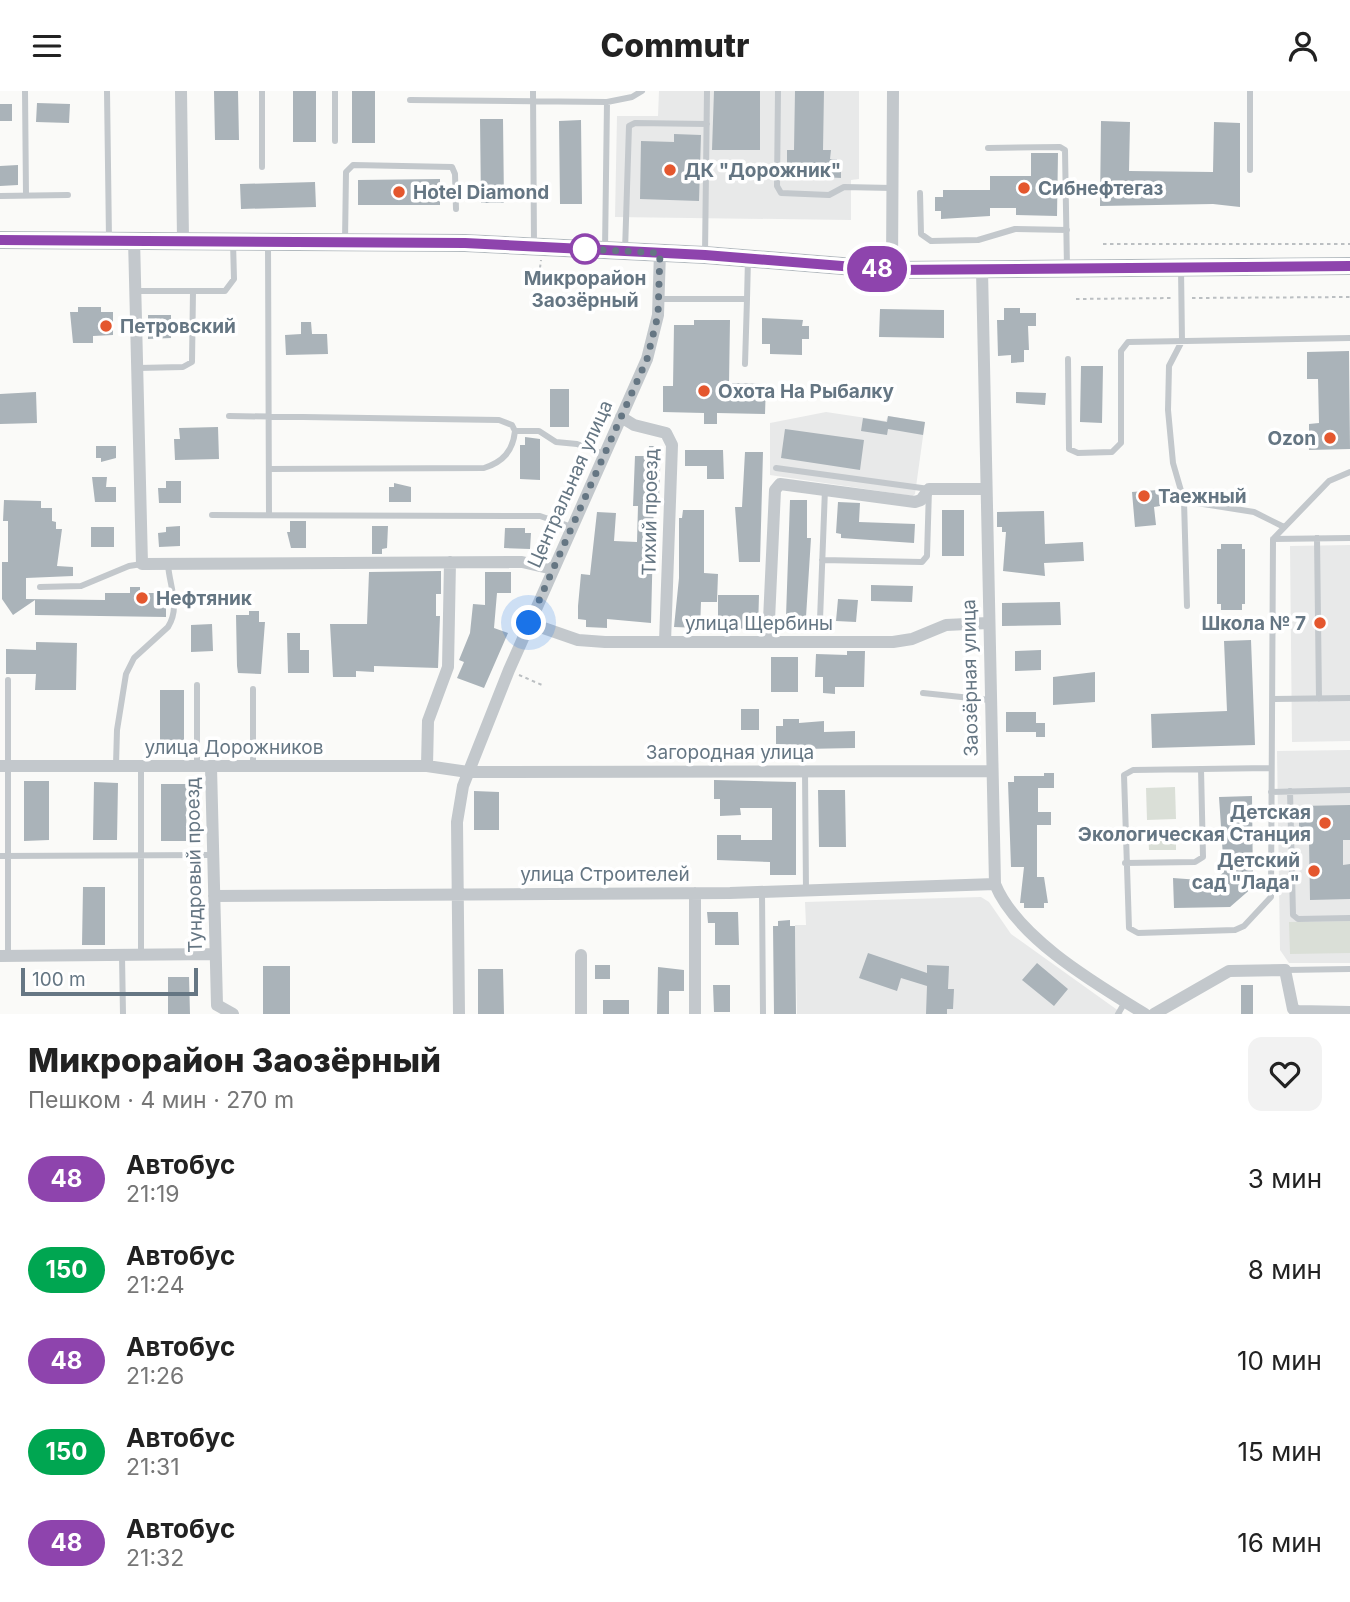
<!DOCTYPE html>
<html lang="ru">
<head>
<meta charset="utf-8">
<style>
	body { margin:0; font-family:Inter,sans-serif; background:#f2f2f2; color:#222; height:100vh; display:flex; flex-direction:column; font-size:26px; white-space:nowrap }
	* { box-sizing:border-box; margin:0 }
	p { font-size:23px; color:#767676 }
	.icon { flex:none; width:38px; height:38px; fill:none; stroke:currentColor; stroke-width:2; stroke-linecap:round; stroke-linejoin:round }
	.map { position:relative; height:923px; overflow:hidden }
	.side { display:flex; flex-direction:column; background:#fff; flex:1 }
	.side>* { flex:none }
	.badge { padding:0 14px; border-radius:23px; font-size:24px; line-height:46px }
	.scale { position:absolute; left:21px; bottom:18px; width:177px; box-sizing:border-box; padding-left:7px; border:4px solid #657683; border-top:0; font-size:19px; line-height:24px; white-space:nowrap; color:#657683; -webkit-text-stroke:5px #fff; paint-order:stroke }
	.you { position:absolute; width:35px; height:35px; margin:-18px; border:5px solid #fff; border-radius:50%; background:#1a73e8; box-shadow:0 0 0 10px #1a73e833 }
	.map>.badge { position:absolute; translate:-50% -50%; box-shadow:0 0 0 4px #fff }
	.round { display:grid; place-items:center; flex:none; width:74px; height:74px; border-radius:14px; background:#f2f2f2 }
	.headline { display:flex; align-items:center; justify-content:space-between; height:119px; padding:0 28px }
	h1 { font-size:33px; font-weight:800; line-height:52px }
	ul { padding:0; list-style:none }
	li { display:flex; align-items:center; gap:21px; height:91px; padding:0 28px }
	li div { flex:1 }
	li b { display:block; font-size:26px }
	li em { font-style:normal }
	li .badge { min-width:77px; font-weight:700; text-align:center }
	header { display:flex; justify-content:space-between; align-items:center; height:91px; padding:0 28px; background:#fff; font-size:32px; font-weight:800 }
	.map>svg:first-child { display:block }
</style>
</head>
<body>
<header><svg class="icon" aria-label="menu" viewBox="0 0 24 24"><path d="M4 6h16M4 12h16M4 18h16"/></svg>Commutr<svg class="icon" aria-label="person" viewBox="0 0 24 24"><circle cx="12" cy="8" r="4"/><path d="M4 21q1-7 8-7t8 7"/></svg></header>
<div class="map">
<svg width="1350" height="923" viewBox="0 0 1350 923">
	<rect width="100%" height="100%" fill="#fafaf8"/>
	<!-- built -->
	<path fill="#e8e9e9" d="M659,0H859V88L851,89V129L615,126L617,25H658Z
		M826,321L886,330L888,325L925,331L915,403L913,405L770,384V332Z
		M1350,454V650L1292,651L1290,455Z
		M1350,659V872H1289L1280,859L1277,660Z
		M981,806L989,811L1011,843L1123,923H797L795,834H806L805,811Z"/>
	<!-- green -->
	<path fill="#dadfd7" d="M1175,696L1176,728L1147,729L1146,697Z
		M1176,737V759H1149L1148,738Z
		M1350,830V862L1290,863L1289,831Z"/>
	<!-- building -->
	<path fill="#aab3b9" d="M214,0H238L239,49H215Z
		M293,0H316V51H293Z
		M352,0H375V52H352Z
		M714,0H760V59H712Z
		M795,0H824L823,59H831L830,68H837V75H841V87L787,84V59H794Z
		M37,12L70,13L69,32L36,31Z
		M0,13H12V30H0Z
		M480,28H503L504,112H481Z
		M581,29L582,113H560L559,30Z
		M1101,30L1130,31L1129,80L1213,81L1214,31L1240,32V116L1213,113L1100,115Z
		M674,43L701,44L699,110L640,108L641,50L674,51Z
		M1031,62H1058L1057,125L1016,124V117H990V125L941,128V120H935V106H943V99H990V85H1031Z
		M18,74V94L0,95V75Z
		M440,88V114H358V89Z
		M315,91L316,116L241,118L240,93Z
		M78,216H101V221H113V244L93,245V252H73L70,221H78Z
		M1004,217H1020V222H1036V235H1028L1029,259H1024V271L1011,272V264L998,265L997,229H1004Z
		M880,218L944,219V247L879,246Z
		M148,224H171V247L148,248Z
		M762,227L803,229L802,235H809V248H802V264L770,263V253H762Z
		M694,229H730L729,292L766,293L765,323L717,322V333H704V322L663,321V295H673L674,234H694Z
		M301,231H311L312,243H327L328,263L286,264L285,244L301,243Z
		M1349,260L1350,358L1309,359V333L1319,332L1318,288H1307V261Z
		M1081,275H1103L1102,332L1080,331Z
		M550,298H569V336H550Z
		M36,301L37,332L0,333V303Z
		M1016,301L1046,302L1045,314L1016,312Z
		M888,325L925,331L923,344L888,338L887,344L861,340L863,327L887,331Z
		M218,336L219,368L175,369L174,348H180L179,337Z
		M785,338L864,349L860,379L781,367Z
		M525,346L540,348V389L520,388V354H525Z
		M96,355H116V367L101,371V367H96Z
		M649,355H661L659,407H654L651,532L607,528V537L586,536V529L578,528V515L581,483L590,484L597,421L616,422L614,450L637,451L638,415H633L635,365H648Z
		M685,359H723L724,388H707V375H685Z
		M745,361H763L760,471H739L735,416H742Z
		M92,386H107L106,396H116V411H95Z
		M166,390H181V412H159L158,397H166Z
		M394,392L411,396V411H389V396H394Z
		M1158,399L1160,415L1154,416L1156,434L1135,436L1132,401Z
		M4,409L41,410V417H52V430L56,431V438H62L57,475L73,476V485L26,487V508L105,509V502H130V496H140V502H166V526L35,524V509L13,524L2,508V471H8V430H3Z
		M790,409H807V447H811L806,526H786Z
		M838,411L860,412L859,431L915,433L914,452L841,447V443L836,442Z
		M683,419H704V482L718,483L717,511H701L700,537L674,536L679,487V427H682Z
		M942,419H964V465H942Z
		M1044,420L1045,453L1083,451L1084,470L1044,472L1045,485L1003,480L1006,441H1002V436H997V421Z
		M290,430H306V457H291L287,441H290Z
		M180,435V455L159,456L158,442L166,441V436Z
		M372,435H388L387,457L382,458V463H372Z
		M91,436H114V456H91Z
		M505,437H525V442H531L530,458L504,457Z
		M1221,453H1242V458H1245V513H1242V519H1221V513H1217V458H1221Z
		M441,480V503H436V525H440L438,577L374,575V581L356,580V586H333L330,533H367L369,481Z
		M485,481H511V502H497L494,537L508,542L484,597L457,587L464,571L459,569L470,542L473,513L485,514Z
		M871,494L913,495L912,511L871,510Z
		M718,504H759L758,538L718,537Z
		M838,508L858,509L856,531L836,530Z
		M1060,511L1061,534L1002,535V512Z
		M249,520H259V531H265L261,583L238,582L237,575L236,524H249Z
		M212,533L213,560L191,561V534Z
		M287,542H300V559H309V582H288Z
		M1251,549L1255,654L1152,657L1151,623L1227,620L1224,550Z
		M36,551L77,552L76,599H35L36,583H6V558L36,559Z
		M1041,559V579L1015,580V560Z
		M847,560H865L864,596H835V603L823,602V586H815L816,563L847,564Z
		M771,566H798V601H771Z
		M1095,581V611L1053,614V586Z
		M160,599H184V659H160Z
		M741,618H759V639H741Z
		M1006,621H1036V641H1006Z
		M783,628H799V632L824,630V641L855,640V657L803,658V654L776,653V635H783Z
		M1036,632H1045V646H1036Z
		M1044,682H1054V697H1038V721H1051V734H1037V786H1044L1048,812H1044V817H1024V812H1020L1024,776H1011L1008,691H1014V685H1044Z
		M714,689L796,691V784H770V771L717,769V744H741V749H772V717H740L741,724L720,725V708H714Z
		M24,690H49V749L24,750Z
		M94,691L118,692L117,749H93Z
		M161,693H187L186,750H161Z
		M818,699H845L846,756H819Z
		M474,700L499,701V739H474Z
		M1252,705L1253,796L1230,816L1174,817L1173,787L1213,790L1224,781L1219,706Z
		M1350,714V749H1343V774L1350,773V808L1310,809L1309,749H1299V715Z
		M83,796H105V854H82Z
		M707,821H738L739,854H715V832H708Z
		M790,829V835H795L796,923H774L773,835H778V830Z
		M868,862L927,882V874L949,875L948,898H954L953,918H947V923H926L927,895L901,887L897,900L859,887Z
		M1037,872L1068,898L1054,915L1022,889Z
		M595,874H610V888H595Z
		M263,875H290V923H263Z
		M658,876L684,879V900H669V923H657Z
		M478,878H503L504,923H478Z
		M168,886H189L190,923H168Z
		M713,894H730V921H714Z
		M1241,894H1253V923H1241Z
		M603,909H629V923H603Z"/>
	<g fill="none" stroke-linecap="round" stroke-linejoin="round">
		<!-- secondary casing -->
		<g stroke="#b3babf" stroke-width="18">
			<path id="secondary" d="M0,149L465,152L705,164L892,179L1350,175"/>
		</g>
		<!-- path -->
		<path stroke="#bbbfc2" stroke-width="2" stroke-dasharray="3.5 3.5" stroke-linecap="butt" d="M1103,153H1350
			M540,177L541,169
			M1192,207L1350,206
			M1076,208L1173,207
			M519,584L542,594"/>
		<!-- lane -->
		<path stroke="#c3c8cc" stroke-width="6" d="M25,0L26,104
			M107,0L109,148
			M262,0V76
			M533,0L534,153
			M778,0L777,95L781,102L829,104L844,96L892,97
			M1250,0V79
			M410,9L607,11L632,6L642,0
			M335,50V0
			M988,57L1060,56L1065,59L1067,177
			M920,102L921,143L931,150L978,149L1015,138L1067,139
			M0,105L68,104
			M345,150L346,81L353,74L452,76L455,83L456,118
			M268,153L269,424
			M605,159L607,11
			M625,160L629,35L635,32L707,33
			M705,163L707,0
			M1181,178L1182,250L1169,275L1168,319L1173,372L1184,410L1187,515
			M135,200H225L234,188L233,151
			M659,208H747L745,273
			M747,208L748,168
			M1068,268L1069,358L1078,362L1112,361L1121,352V260L1128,251L1350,247
			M138,277L183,276L192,271L193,200
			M229,325L499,329L512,334L515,340
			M776,377L929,398L927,465L922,471L822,469
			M269,378L484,377C503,371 513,360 515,340H539L556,351L577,353L604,363
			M1184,410L1254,421L1284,436
			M212,424L540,425L572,436
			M1274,447L1329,390L1350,381
			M1317,447L1319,608
			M40,496L81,495L129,475L142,473
			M820,529L825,398
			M197,594V676
			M253,598V676
			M923,602L990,609
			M1274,608L1350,607
			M116,674L117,639L126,583L134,567L168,536C181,516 169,494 168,473
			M141,676V863
			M1270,677L1133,679L1124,684L1129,837L1138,842L1235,839L1244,835L1271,806L1273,448L1350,447
			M805,680L806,801
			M1290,700L1293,824L1298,828L1350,827
			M1271,701L1350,699
			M0,765L211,764
			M1125,772L1195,771L1203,766L1201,678
			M762,802L763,923
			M8,864V589
			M122,865L123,923
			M1285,879L1350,878
			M1118,923L1125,911"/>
		<!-- street -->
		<path stroke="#c3c8cc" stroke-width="12" d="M181,0L183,148
			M134,148L142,473L522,471L553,478
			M892,179L893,0
			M982,179L995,793C1017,847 1096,893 1145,923
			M621,326L634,334L666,342L672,354L665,551
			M529,532L578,549L605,551H893L912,548L946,534L988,532
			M768,551L775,399L780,393L915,411L921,409L929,398H985
			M0,675H427L468,681L992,680
			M427,675L428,630L448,576L450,471
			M211,676L217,914L233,923
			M695,802V923
			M214,805L730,802L995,793
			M0,865L215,863
			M459,923L457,731L463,695L509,579L647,268L658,224L660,161
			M581,923V864
			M1154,923L1229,880L1285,879L1293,918L1298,920L1350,921"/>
		<!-- secondary -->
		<use href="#secondary" stroke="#fff" stroke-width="16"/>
	</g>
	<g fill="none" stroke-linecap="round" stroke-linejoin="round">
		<!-- line casing -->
		<g stroke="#fff" stroke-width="16">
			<path id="line" d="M0,149L465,152L705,164L891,179L1350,175"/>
		</g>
		<!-- line -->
		<use href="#line" stroke="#8e44ad" stroke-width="10"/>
		<!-- walk -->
		<path stroke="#657683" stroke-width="7" stroke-dasharray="0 12.6" d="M529,532L647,268L658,224L660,162L585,158"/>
	</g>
	<!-- markers -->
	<g fill="#e4572e" stroke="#fff" stroke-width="2.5">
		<circle cx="670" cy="79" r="7"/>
		<circle cx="1024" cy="97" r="7"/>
		<circle cx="399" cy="101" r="7"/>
		<circle cx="106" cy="235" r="7"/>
		<circle cx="704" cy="300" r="7"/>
		<circle cx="1330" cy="347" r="7"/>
		<circle cx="1144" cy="405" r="7"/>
		<circle cx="142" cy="507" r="7"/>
		<circle cx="1320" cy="532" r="7"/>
		<circle cx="1325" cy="732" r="7"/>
		<circle cx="1314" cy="780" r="7"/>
	</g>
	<circle fill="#fff" stroke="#8e44ad" stroke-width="3.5" cx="585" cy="158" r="14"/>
	<g text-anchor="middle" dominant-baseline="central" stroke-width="7" stroke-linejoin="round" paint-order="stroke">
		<!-- poi labels -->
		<g font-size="19" font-weight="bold" fill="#657683" stroke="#fff" text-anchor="start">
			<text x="684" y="79">ДК "Дорожник"</text>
			<text x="1038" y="97">Сибнефтегаз</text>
			<text x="413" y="101">Hotel Diamond</text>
			<text x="120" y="235">Петровский</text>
			<text x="718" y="300">Охота На Рыбалку</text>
			<text x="1316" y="347" text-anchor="end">Ozon</text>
			<text x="1158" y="405">Таежный</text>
			<text x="156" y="507">Нефтяник</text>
			<text x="1306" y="532" text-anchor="end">Школа № 7</text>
			<text x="1311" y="721" text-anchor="end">Детская<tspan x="1311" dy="22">Экологическая Станция</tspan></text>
			<text x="1300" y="769" text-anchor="end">Детский<tspan x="1300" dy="22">сад "Лада"</tspan></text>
		</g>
		<!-- stop labels -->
		<g font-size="19" font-weight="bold" fill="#657683" stroke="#fff">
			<text x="585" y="187">Микрорайон<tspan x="585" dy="22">Заозёрный</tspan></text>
		</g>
		<!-- street labels -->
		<g font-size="19" fill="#657683" stroke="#fff">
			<text transform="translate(570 393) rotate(-66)">Центральная улица</text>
			<text transform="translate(650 421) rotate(-89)">Тихий проезд</text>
			<text x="759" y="532">улица Щербины</text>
			<text transform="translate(970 587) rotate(-91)">Заозёрная улица</text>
			<text x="234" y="656">улица Дорожников</text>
			<text x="730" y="661">Загородная улица</text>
			<text transform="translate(194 774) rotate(-91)">Тундровый проезд</text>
			<text x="605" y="783">улица Строителей</text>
		</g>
	</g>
</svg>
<div class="scale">100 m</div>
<div class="you" style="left:529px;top:532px"></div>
<b class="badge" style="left:877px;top:178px;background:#8e44ad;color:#fff">48</b>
</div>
<section class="side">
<div class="headline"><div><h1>Микрорайон Заозёрный</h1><p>Пешком · 4 мин · 270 m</p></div><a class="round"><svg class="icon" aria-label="heart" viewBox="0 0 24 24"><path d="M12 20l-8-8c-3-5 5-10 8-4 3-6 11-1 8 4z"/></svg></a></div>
<ul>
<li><span class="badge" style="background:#8e44ad;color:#fff">48</span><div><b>Автобус</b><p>21:19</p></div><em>3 мин</em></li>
<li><span class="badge" style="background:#00a651;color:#fff">150</span><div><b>Автобус</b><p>21:24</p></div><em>8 мин</em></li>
<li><span class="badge" style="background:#8e44ad;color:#fff">48</span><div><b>Автобус</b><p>21:26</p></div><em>10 мин</em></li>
<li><span class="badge" style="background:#00a651;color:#fff">150</span><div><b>Автобус</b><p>21:31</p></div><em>15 мин</em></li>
<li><span class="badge" style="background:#8e44ad;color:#fff">48</span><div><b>Автобус</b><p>21:32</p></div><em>16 мин</em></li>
</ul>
</section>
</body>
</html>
